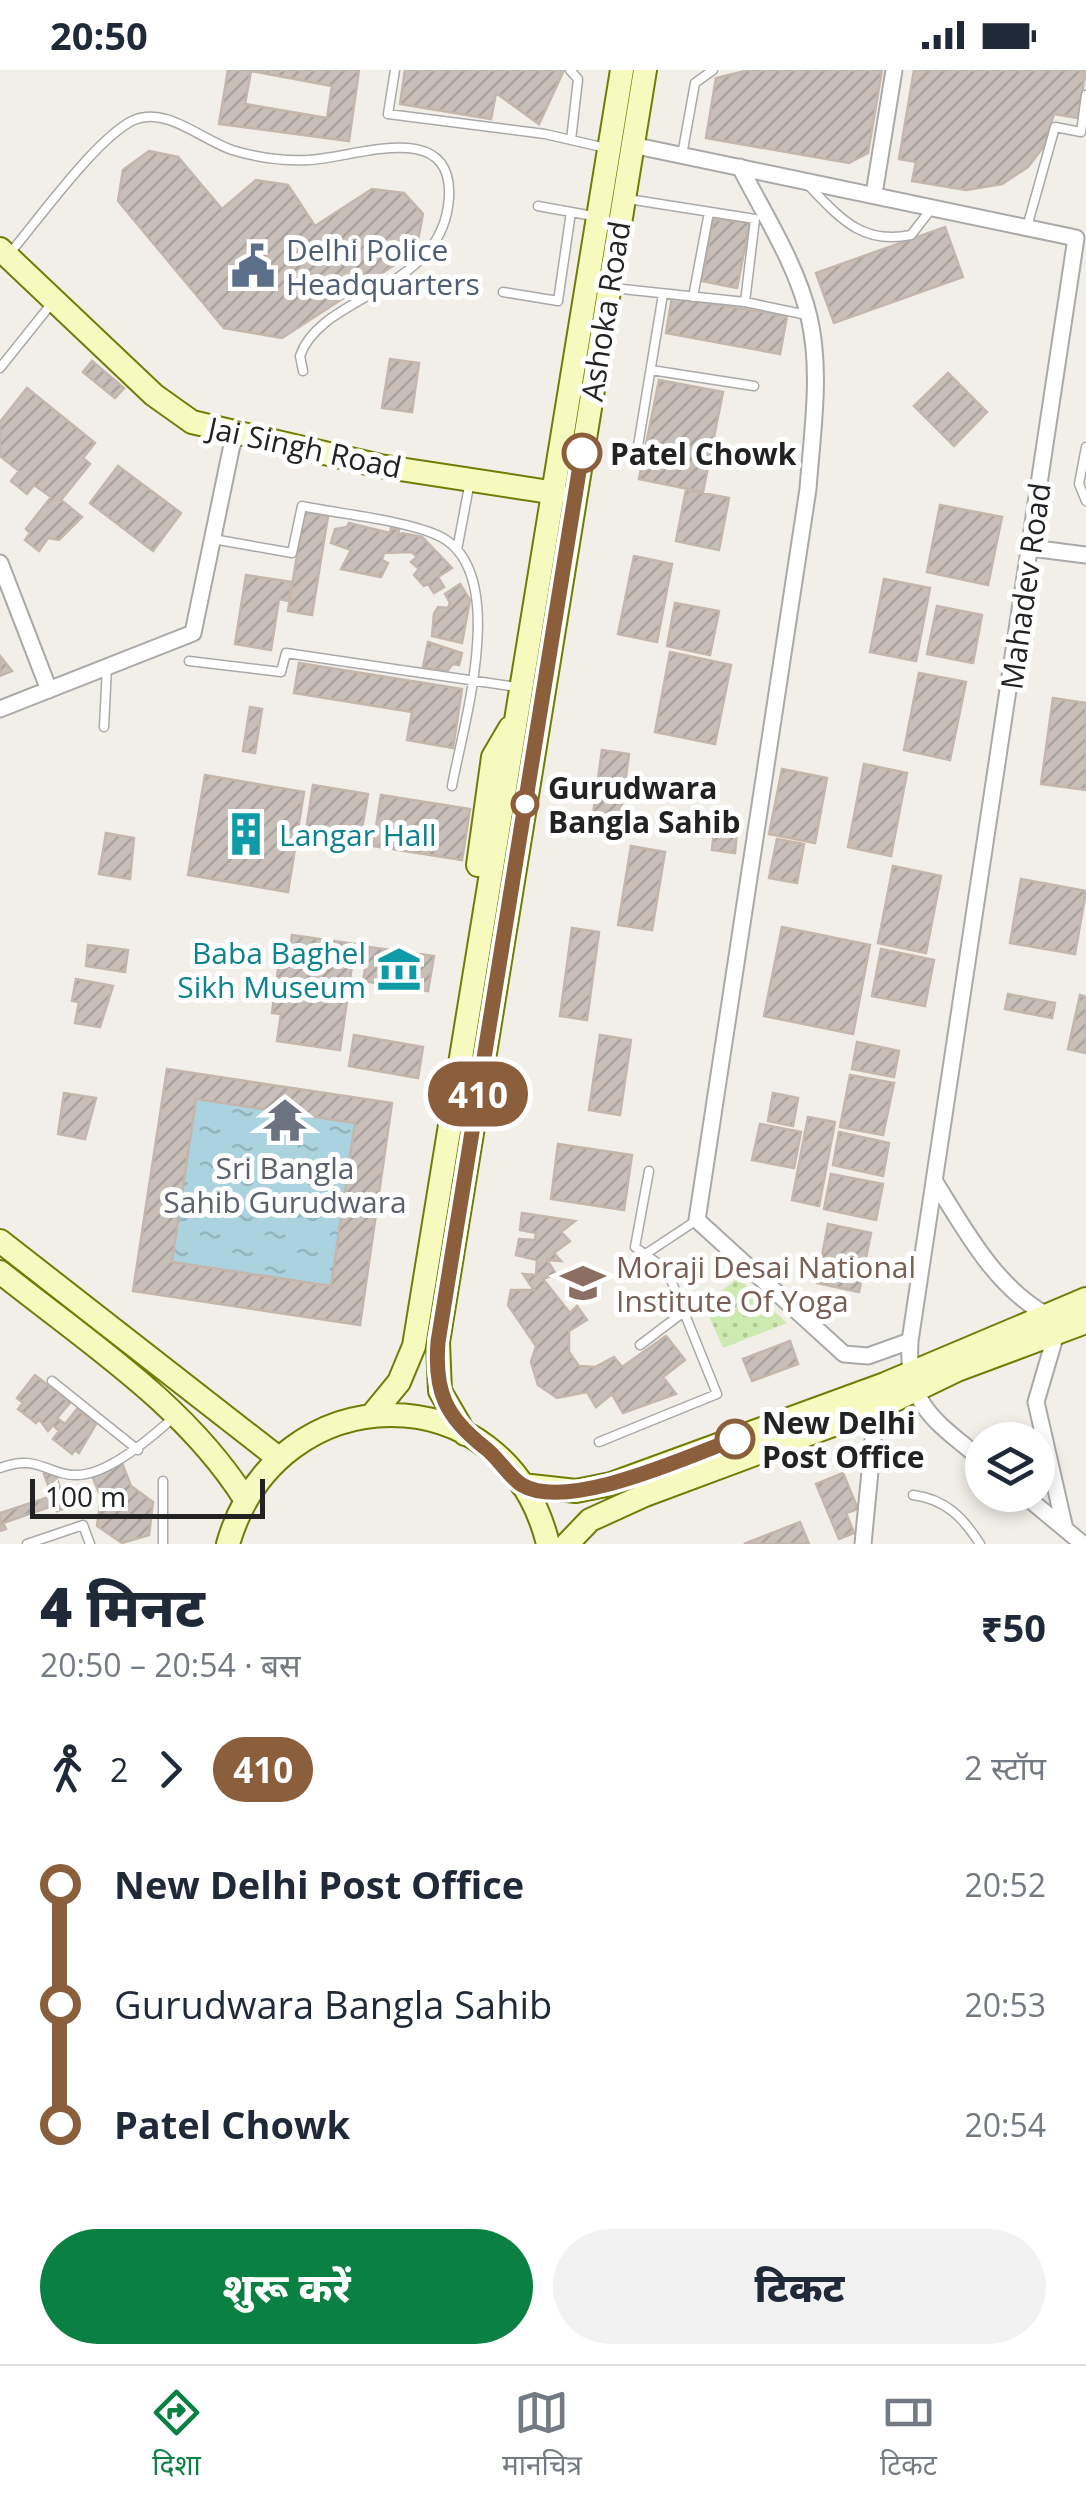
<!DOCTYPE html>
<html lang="hi">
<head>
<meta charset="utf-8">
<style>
	body { margin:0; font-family:"Open Sans","Noto Sans Devanagari",sans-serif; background:#f2f2f3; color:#1f2937; height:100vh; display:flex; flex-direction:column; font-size:38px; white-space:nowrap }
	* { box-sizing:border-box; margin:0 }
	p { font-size:32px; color:#747a83 }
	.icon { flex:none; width:55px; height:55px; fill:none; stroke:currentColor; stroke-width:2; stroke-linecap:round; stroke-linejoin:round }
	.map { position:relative; height:1474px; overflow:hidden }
	.details { display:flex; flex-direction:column; background:#fff; flex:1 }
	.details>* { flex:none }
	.badge { padding:0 20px; border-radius:32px; font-size:35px; line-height:65px }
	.buttons { position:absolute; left:965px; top:1352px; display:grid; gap:20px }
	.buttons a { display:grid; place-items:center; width:90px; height:90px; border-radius:50%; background:#fff; box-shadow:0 5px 15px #0003; font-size:50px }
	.scale { position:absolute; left:30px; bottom:25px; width:235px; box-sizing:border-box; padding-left:10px; border:5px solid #222; border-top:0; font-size:28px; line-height:35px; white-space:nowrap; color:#222; -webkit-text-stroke:8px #fff; paint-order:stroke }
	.map>.badge { position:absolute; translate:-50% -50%; box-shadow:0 0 0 5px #fff }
	.legs { display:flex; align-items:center; gap:15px; height:110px; padding:0 40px; font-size:32px }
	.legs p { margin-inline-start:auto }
	.headline { display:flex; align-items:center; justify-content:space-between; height:170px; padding:0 40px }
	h1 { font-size:55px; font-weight:800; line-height:75px }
	.cta { display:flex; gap:20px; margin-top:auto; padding:20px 40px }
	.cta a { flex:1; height:115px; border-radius:60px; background:#0b8043; color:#fff; font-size:40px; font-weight:800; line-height:115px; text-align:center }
	.cta a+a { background:#f2f2f3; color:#1f2937 }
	ul { padding:0 40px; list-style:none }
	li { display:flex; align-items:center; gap:35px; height:120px; font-size:38px }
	li i { display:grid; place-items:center; width:15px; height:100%; margin:0 12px; background:currentColor }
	li i::after { content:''; width:25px; height:25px; margin:-12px; border:8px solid; border-radius:50%; background:#fff }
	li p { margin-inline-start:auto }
	li:first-child i { background:linear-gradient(#0000 50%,currentColor 0) }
	li:last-child i { background:linear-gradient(currentColor 50%,#0000 0) }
	.status { display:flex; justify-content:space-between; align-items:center; height:70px; padding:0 50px; background:#fff; direction:ltr }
	.status svg { height:28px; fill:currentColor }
	.menu { display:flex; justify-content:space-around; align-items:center; height:140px; border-top:2px solid #e0e1e3; background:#fff; font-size:28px; color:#747a83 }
	.menu a { display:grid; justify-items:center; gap:5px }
	.menu .current { color:#0b8043 }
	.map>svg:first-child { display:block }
</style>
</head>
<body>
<div class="status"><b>20:50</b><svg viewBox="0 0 49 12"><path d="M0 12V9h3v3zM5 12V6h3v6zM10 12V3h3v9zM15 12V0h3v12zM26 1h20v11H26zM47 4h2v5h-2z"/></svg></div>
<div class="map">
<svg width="1086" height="1474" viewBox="0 0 1086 1474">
	<defs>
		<pattern id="grass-dots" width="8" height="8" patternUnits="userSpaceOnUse" patternTransform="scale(2.5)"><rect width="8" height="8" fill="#cdebb0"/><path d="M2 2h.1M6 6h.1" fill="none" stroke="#b0c997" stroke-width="1.8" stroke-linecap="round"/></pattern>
		<pattern id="water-ripples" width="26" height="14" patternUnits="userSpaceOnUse" patternTransform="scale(2.5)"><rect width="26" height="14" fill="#aad3df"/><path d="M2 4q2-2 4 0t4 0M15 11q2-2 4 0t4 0" fill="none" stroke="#92b5bf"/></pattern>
		<pattern id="building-hatch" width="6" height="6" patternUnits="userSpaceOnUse" patternTransform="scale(2.5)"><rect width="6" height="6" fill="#c7bfb8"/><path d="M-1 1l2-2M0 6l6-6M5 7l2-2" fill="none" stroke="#aba49e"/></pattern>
	</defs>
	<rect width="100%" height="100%" fill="#f2efe9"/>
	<!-- grass -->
	<path fill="url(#grass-dots)" d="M738,1208L787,1253L723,1278L704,1235Z"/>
	<!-- water -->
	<path fill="url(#water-ripples)" d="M196,1029L355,1053L331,1216L173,1192Z"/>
	<!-- building -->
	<path fill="url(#building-hatch)" stroke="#c4b6ab" stroke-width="2.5" fill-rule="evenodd" d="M228,0H359L349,71L219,54ZM251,1L332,16L327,48L245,34Z
		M405,0H564L539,54L496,23L491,49L400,34Z
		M749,0H882L868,83L849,93L706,68L716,8Z
		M914,0H1086L1078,48L1054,44L1044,76L1028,97L1002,114L966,120L912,111L916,92L899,89Z
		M149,81L178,87L222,139L256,110L288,115L315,156L372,119L404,123L423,144L416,181L282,268L224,258L118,131L123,100Z
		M713,149L750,152L737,218L702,211Z
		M945,157L963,207L834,253L816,203Z
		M672,227L787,246L780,284L666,263Z
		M390,289L419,293L412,342L382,338Z
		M92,291L124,318L115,328L83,302Z
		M948,303L987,342L954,376L914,336Z
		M659,310L723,322L703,422L639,409Z
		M27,318L95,373L83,388L90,394L61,430L82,447L59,470L48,468L39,481L25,470L30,463L26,459L51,427L34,415L27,424L11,411L19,401L0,386V352Z
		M118,396L181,443L153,481L90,433Z
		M686,420L729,428L719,480L676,471Z
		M940,435L1002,447L988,515L927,502Z
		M304,442L328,446L312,545L288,541Z
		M349,453L390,463L391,458L399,459L398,467L402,463L422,467L452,498L438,507L444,517L434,523L428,514L424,516L414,505L419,499L411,492L417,487L412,482L384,483L382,490L388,493L381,507L341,499L351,480L331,473L335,459L347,457Z
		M634,486L672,494L657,572L618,564Z
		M246,505L292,512L289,531L279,529L271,580L235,574Z
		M884,509L930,518L916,591L870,582Z
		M460,514L470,530L462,573L432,566L434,544L438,537L448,538L450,533L445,524Z
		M675,533L719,541L710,585L667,576Z
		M937,536L982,545L973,593L927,584Z
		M428,572L462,583L459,595L453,594L447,601L423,597Z
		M670,582L731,595L715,674L655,662Z
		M0,586L12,601L0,606Z
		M299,593L462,619L453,678L407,670L412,642L294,623Z
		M919,603L966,612L950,690L904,680Z
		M1053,628L1086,633V720L1041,714Z
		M250,637L262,639L255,683L243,681Z
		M602,680L629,684L619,756L592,752Z
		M864,694L907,703L891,786L848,777Z
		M782,699L827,708L815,773L769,764Z
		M205,705L304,722L288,822L188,805Z
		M313,715L368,724L359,776L305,767Z
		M381,725L470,739L462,790L373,776Z
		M714,759L737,762L735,783L712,780Z
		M106,763L134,768L130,809L99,804Z
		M777,769L804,774L797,813L769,808Z
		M631,776L665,782L652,860L618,855Z
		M893,796L941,806L926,883L878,873Z
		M1021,809L1086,821L1075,884L1010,873Z
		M782,857L870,875L853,964L764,946Z
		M572,858L599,862L587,950L560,946Z
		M292,865L355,874L340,980L277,971L281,944L272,943L280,886L289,887Z
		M88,875L128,880L125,902L86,896Z
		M369,877L434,886L428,921L363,911Z
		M881,879L934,890L925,936L872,926Z
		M76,909L113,916L100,957L75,953L79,932L72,931Z
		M1008,924L1055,933L1052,948L1005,939Z
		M1080,925L1086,927V983L1068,979Z
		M354,965L423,977L418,1008L349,996Z
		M600,965L631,970L620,1045L589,1040Z
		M857,972L899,981L894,1007L852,999Z
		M167,999L392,1033L360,1255L133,1221ZM196,1029L355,1053L331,1216L172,1192Z
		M850,1005L894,1013L883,1065L840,1057Z
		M64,1023L96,1028L85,1069L58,1064Z
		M773,1023L798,1028L793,1056L768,1051Z
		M808,1047L835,1052L819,1136L792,1130Z
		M760,1054L801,1062L794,1098L752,1090Z
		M839,1062L889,1073L883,1106L833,1095Z
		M558,1074L632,1085L624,1140L551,1129Z
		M831,1104L883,1114L876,1150L824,1139Z
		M522,1143L575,1151L561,1162L570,1171L554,1183L561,1191L547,1190L556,1204L543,1209L570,1243L577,1236L587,1250L569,1261V1282L579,1296L595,1297L614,1287L622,1297L666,1266L685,1290L663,1307L676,1324L623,1343L612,1324L596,1337L587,1322L557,1328L538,1315L531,1292L536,1276L508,1235L511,1220H534L523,1204L536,1205L537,1190L516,1185L519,1169L535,1170L536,1163L520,1160Z
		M828,1154L871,1163L859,1222L817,1213Z
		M790,1271L798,1294L752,1311L743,1289Z
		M35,1305L70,1333L57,1348L65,1354L77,1339L96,1354L79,1383L75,1380L72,1384L53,1369L59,1361L53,1355L48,1361L39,1349L36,1353L18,1339L23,1333L17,1328Z
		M122,1393L131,1416L153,1432L149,1465L122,1473L97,1456L101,1427L92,1406Z
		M54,1401L67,1437L57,1441L55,1435L3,1453L6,1459L0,1461V1443L52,1426L44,1404Z
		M843,1403L858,1439L846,1443L854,1463L839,1469L816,1414Z
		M800,1452L809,1474H744Z"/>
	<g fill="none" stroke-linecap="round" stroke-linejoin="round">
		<!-- lane casing -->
		<g stroke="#a9a9a9" stroke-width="11">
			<path id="lane" d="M395,0L388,44L545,64L606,78
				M570,0L578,9L571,70
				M682,85L695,13L713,0
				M809,116C840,148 862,175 911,165L932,138
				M628,129L755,149L745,232
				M538,136L593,146
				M1027,157L1055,57L1081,62L1086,25
				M10,183C38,150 98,66 134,50C166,36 202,70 232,80C255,87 284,91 308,90C351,89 453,46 449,127C444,222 321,223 300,286L303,301
				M613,218L745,232L807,245
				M503,222L558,231L571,142
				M693,227L709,142
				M0,298L52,233
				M651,300L754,316
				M1086,377L1079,414L1086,431
				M637,382L663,224
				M213,469L292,483L302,436C339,444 404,450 437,465C512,498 463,655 452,716
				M457,480L470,411
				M189,591L281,602L286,583L517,617
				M104,657L107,597
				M644,1185L697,1150
				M640,1275L685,1241
				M52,1311L138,1380
				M599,1372L717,1324L667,1200L635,1177L649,1101
				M0,1398C38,1383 48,1406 78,1405C109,1404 152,1367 174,1347
				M913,1425C945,1429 963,1447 980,1474
				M27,1474L83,1455L90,1474
				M163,1474V1411"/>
		</g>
		<!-- street casing -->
		<g stroke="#a9a9a9" stroke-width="19">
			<path id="street" d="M632,75L1076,168L910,1271C906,1337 937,1352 982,1390
				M740,97C764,144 797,195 809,247C822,302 812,363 808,419L697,1150L844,1284L868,1286L910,1271
				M874,124L894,0
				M1031,478L1086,485
				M0,493L49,620
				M0,639L193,563L234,365
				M935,1112C965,1160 995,1216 1045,1244
				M1056,1264L1036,1332L1065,1459
				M1024,1425L1083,1474
				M863,1474L876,1339"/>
		</g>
		<!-- secondary casing -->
		<g stroke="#707d05" stroke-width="26">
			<path id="secondary" d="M0,179L154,325L192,352L380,396L556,423
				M478,795L493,687L510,658
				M0,1171L277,1387
				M0,1202C86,1271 185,1334 245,1429
				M372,1345L399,1312L414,1276L622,0
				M465,1364L440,1321L438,1272L645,0
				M522,1415L576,1421L611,1414L885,1314L1086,1229
				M228,1474C277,1303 506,1301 548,1474
				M567,1474L590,1450L645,1425L876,1339L957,1300L1086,1252"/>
		</g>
		<!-- lane -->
		<use href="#lane" stroke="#fff" stroke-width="8"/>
		<!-- street -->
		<use href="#street" stroke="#fff" stroke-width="15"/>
		<!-- secondary -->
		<use href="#secondary" stroke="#f7fabf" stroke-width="22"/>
	</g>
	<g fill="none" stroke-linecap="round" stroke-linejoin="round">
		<!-- line-1 casing -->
		<g stroke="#fff" stroke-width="22">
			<path id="line-1" d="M582,383L438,1272C434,1322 446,1347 484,1377C498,1387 509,1407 522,1415C568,1442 689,1386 735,1369"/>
		</g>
		<!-- line-1 -->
		<use href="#line-1" stroke="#8b5e3c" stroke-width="15"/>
	</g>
	<!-- icons -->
	<defs>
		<g id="civic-bare" transform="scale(3.45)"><path d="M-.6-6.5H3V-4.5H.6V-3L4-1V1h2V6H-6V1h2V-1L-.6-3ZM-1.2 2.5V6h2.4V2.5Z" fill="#5c6f8a" stroke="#fff" stroke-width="2.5" paint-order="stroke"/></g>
		<g id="building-bare" transform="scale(3.45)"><path d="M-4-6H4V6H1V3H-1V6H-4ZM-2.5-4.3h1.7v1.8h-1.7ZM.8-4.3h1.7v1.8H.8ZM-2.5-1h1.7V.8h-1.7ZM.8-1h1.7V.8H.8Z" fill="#0f9aa8" stroke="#fff" stroke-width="2.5" paint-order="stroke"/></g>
		<g id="museum-bare" transform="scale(3.45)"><path d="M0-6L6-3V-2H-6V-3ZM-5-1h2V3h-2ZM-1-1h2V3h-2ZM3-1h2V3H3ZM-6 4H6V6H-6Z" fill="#0f9aa8" stroke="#fff" stroke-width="2.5" paint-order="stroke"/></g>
		<g id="temple-bare" transform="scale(3.45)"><path d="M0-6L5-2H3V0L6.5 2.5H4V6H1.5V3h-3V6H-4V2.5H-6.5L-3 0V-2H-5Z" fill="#6b7280" stroke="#fff" stroke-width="2.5" paint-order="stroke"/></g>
		<g id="university-bare" transform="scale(3.45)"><path d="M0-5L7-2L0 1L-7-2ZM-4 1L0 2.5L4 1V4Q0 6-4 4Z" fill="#8d6e63" stroke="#fff" stroke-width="2.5" paint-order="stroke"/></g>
	</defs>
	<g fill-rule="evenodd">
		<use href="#civic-bare" x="253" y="196"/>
		<use href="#building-bare" x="246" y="764"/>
		<use href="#museum-bare" x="399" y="899"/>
		<use href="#temple-bare" x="285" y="1050"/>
		<use href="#university-bare" x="583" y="1213"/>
	</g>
	<!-- markers -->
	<g fill="#fff" stroke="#8b5e3c" stroke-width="5">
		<circle cx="582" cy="383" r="18"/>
		<circle cx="525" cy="734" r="12"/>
		<circle cx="735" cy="1369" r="18"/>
	</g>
	<g text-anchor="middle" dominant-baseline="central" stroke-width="10" stroke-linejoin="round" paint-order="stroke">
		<!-- service labels -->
		<g font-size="30" fill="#4e5e75" stroke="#fff" text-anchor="start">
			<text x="286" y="179">Delhi Police<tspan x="286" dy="34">Headquarters</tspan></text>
		</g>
		<!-- street labels -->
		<g font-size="30" fill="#222" stroke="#fff">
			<text transform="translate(605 241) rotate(-81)">Ashoka Road</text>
			<text transform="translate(305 377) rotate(12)">Jai Singh Road</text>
			<text transform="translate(1025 516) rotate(-82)">Mahadev Road</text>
		</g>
		<!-- stop labels -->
		<g font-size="30" font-weight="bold" fill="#222" stroke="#fff" text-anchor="start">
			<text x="610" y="383">Patel Chowk</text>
			<text x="548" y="717">Gurudwara<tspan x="548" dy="34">Bangla Sahib</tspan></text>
			<text x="762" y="1352">New Delhi<tspan x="762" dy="34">Post Office</tspan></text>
		</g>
		<!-- culture labels -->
		<g font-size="30" fill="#0d838f" stroke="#fff" text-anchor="start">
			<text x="279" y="764">Langar Hall</text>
			<text x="366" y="882" text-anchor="end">Baba Baghel<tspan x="366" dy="34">Sikh Museum</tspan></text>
		</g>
		<!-- worship labels -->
		<g font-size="30" fill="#5b616d" stroke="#fff">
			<text x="285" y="1097">Sri Bangla<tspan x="285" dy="34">Sahib Gurudwara</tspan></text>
		</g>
		<!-- education labels -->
		<g font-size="30" fill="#785e54" stroke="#fff" text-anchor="start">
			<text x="616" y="1196">Moraji Desai National<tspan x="616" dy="34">Institute Of Yoga</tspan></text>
		</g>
	</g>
</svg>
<div class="buttons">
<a><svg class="icon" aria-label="layers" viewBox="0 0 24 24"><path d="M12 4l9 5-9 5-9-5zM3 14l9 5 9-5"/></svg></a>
</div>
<div class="scale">100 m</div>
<b class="badge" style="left:478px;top:1024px;background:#8b5e3c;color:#fff">410</b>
</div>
<section class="details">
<div class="headline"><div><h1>4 मिनट</h1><p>20:50 – 20:54 · बस</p></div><b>₹50</b></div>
<div class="legs"><svg class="icon" aria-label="walk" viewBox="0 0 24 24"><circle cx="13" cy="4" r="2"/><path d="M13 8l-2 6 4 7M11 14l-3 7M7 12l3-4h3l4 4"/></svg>2<svg class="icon" aria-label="forward" viewBox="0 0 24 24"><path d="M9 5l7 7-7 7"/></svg><b class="badge" style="background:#8b5e3c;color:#fff">410</b><p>2 स्टॉप</p></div>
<ul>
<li><i style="color:#8b5e3c"></i><b>New Delhi Post Office</b><p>20:52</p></li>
<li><i style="color:#8b5e3c"></i><span>Gurudwara Bangla Sahib</span><p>20:53</p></li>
<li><i style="color:#8b5e3c"></i><b>Patel Chowk</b><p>20:54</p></li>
</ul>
<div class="cta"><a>शुरू करें</a><a>टिकट</a></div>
</section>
<nav class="menu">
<a class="current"><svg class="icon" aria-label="directions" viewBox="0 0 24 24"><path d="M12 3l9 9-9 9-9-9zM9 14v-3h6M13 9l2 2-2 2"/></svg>दिशा</a>
<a><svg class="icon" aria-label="map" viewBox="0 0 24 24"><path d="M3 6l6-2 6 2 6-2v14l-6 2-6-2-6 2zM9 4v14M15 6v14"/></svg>मानचित्र</a>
<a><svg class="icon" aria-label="tickets" viewBox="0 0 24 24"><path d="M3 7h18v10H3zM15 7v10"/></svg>टिकट</a>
</nav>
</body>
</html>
